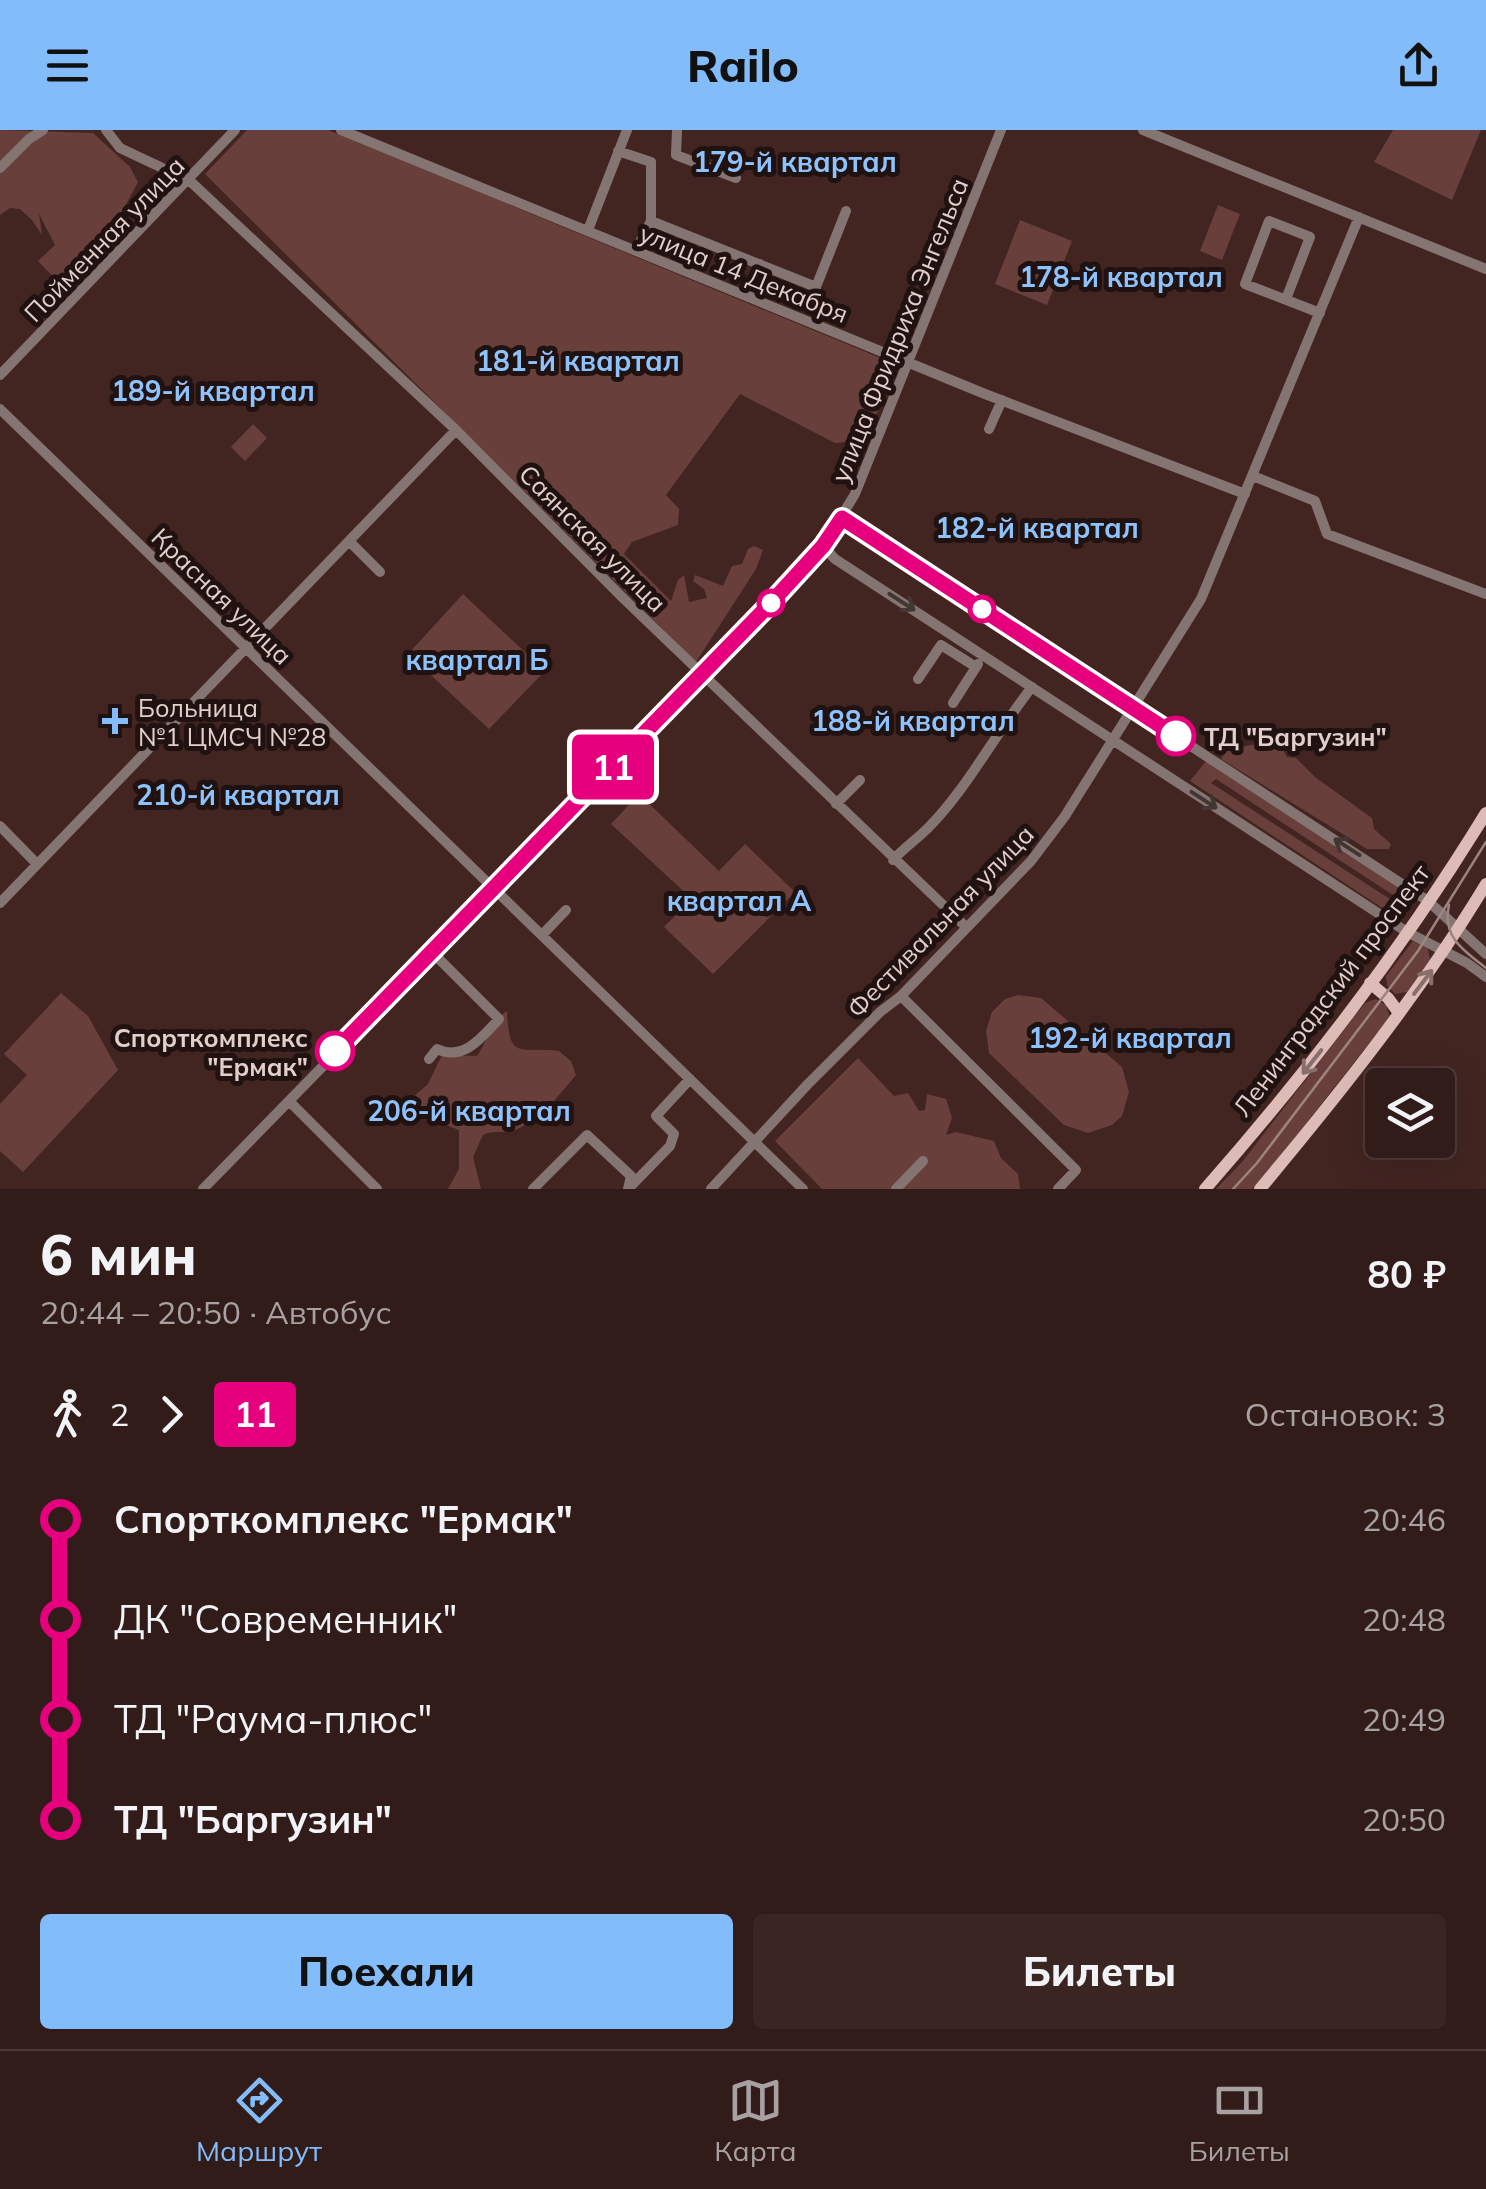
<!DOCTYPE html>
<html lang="ru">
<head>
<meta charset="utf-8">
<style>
	body { margin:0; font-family:Mulish,sans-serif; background:#3a2522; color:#f1f3f6; height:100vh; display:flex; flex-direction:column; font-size:38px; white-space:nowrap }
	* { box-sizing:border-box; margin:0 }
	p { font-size:32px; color:#a8a1a2 }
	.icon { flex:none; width:55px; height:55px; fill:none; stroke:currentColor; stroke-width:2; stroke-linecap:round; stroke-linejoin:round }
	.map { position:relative; height:1059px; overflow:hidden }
	.sheet { display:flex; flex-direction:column; background:#321c19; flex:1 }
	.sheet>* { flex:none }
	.badge { padding:0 20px; border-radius:8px; font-size:35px; line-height:65px }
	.buttons { position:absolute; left:1365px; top:938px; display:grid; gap:20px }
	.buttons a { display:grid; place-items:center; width:90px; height:90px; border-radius:10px; background:#321c19; box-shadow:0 10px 40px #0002,0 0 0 2px #4d3a38; font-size:50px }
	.map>.badge { position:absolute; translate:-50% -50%; box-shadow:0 0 0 5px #fff }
	.legs { display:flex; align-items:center; gap:15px; height:110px; padding:0 40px; font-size:32px }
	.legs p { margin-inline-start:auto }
	.headline { display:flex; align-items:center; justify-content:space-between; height:170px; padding:0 40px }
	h1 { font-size:55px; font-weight:800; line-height:75px }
	.cta { display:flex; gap:20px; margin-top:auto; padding:20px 40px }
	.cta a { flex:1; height:115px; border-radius:10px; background:#83bcfb; color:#111; font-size:40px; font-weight:800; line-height:115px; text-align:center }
	.cta a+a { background:#3a2522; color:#f1f3f6 }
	ul { padding:0 40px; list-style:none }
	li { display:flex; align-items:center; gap:35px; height:100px; font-size:38px }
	li i { display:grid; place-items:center; width:15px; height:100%; margin:0 12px; background:currentColor }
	li i::after { content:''; width:25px; height:25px; margin:-12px; border:8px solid; border-radius:50%; background:#321c19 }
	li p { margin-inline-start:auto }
	li:first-child i { background:linear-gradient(#0000 50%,currentColor 0) }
	li:last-child i { background:linear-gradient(currentColor 50%,#0000 0) }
	header { display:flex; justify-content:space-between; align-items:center; height:130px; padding:0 40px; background:#83bcfb; color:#111; font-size:45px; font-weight:800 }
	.menu { display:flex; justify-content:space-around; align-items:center; height:140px; border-top:2px solid #4d3a38; background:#321c19; font-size:28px; color:#a8a1a2 }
	.menu a { display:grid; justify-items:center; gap:5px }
	.menu .on { color:#83bcfb }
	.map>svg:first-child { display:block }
</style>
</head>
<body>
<header><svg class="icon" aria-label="menu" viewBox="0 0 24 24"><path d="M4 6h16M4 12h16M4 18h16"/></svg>Railo<svg class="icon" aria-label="share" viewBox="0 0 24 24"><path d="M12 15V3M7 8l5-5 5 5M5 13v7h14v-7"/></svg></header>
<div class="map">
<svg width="1486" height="1059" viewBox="0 0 1486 1059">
	<rect width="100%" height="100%" fill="#422521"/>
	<!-- green -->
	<path fill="#683f3a" d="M0,0L93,3L130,37L138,52L121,84L110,96L116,103L61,155L38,131L55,115L39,84L42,105L32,90L20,79L10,78L0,85Z
		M247,0H328L895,234L867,310L835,313L740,264L666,365L679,379L678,395L632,412L624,424L671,471L678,450L684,445L689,472L707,468L704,459L693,451L695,445L723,456L732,436L742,434L748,419L754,416L763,420L756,439L696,532L205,44Z
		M1393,0H1481L1452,70L1374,32Z
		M1218,75L1240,84L1222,130L1200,121Z
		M1020,90L1072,111L1047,175L995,154Z
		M253,294L267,308L245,331L231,317Z
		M463,464L545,541L489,599L408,524Z
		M1256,614L1271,619L1281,615L1287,627L1296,628L1315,647L1372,688L1374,699L1391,714L1389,719H1367L1221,629L1226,620Z
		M1206,631L1408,761L1402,771L1216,649L1211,653L1399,775L1393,785L1190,651Z
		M639,664L719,741L745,714L795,762L713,844L664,797L692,769L611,694Z
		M1413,811L1428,819L1430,830L1407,862L1395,864L1387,855L1386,846Z
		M61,863L88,886L118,940L23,1042L0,1021V974L27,945L4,924Z
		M1018,865L1041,868L1122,937L1129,962L1122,986L1112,995L1088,1003L1064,995L989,923L986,901L992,882L1005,869Z
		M1376,869L1386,875L1390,887L1261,1050L1252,1059H1216L1242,1032L1365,873Z
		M507,881C509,932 520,916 559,921L571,931L576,945C560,964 540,991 515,1000C504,1004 494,1000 483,1005L473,1027L481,1059H448L459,1039V1000L438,992L411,969L428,954L442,925L477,926C488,910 491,892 507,881Z
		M858,928L894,966L908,963L919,981L925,980L927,964L946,969L952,988L946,1005L956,1002L994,1011L1001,1028L1018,1044L1020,1059H822L775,1011Z"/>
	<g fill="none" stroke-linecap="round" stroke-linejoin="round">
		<!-- minor -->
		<path stroke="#857572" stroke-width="10" d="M106,0L120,18L190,51L456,300L624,469L965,796
			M341,0L985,264L1245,364
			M677,0L676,25L736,48
			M1143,0L1486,139
			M618,21L651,32V91L636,120
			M0,38L29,9L43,0
			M651,91L816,157L846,81
			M588,100L627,0
			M748,167L760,134
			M1286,169L1310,107L1269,91L1245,154L1320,183
			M0,245L235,0
			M0,279L803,1059
			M989,299L1002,270
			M1253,346L1315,371L1327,404L1486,464
			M842,388L1428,771L1486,824
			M350,412L380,442
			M823,416L835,429L1407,802L1467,833L1486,847
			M918,549L941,515L976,537
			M953,573L978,534
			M836,674L860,650
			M0,696L37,734
			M893,730C904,718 917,709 928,698C967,659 997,601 1032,557
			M0,773L456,300
			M542,805L566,780
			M901,866L1076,1040L1058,1059
			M429,929L437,919C464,932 483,906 499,889L432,822
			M289,971L377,1059
			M203,1059L537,717L823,416L855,364L1001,0
			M533,1059L587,1005L631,1046L628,1059
			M628,1059L670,1016L674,1004L656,986L690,949
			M711,1059L807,955L880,882L901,866L1031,731L1065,686L1201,469L1359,87
			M896,1059L923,1031"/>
		<!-- major -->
		<path stroke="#ddbbb6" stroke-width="12" d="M1370,853L1388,868L1399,883
			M1205,1059C1308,942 1404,817 1486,683
			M1260,1059C1341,962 1420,863 1486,754"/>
		<!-- tram -->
		<path stroke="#9c8481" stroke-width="2.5" d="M1449,775C1442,807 1463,820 1486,838
			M1233,1059L1257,1033L1418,821L1486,712"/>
	</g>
	<!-- one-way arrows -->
	<defs><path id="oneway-shaft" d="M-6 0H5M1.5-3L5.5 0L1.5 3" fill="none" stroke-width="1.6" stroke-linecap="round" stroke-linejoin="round" transform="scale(2.5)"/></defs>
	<g stroke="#433532">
		<use href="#oneway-shaft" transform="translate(902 472) rotate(33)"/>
		<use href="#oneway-shaft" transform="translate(1204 670) rotate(33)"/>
		<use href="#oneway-shaft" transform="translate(1347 717) rotate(-147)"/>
	</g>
	<g stroke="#886f6b">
		<use href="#oneway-shaft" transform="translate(1423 852) rotate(-53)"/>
		<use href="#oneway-shaft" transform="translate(1312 932) rotate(128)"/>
	</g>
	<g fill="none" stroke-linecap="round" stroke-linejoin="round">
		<!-- line-1 casing -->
		<g stroke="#fff" stroke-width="22">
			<path id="line-1" d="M335,921L768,476L823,416L842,388L1176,606"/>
		</g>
		<!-- line-1 -->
		<use href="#line-1" stroke="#e6007e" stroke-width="15"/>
	</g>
	<!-- markers -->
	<g fill="#fff" stroke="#e6007e" stroke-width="5">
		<circle cx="771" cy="473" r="12"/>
		<circle cx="982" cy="479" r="12"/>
		<circle cx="1176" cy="606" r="18"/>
		<circle cx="335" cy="921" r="18"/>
	</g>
	<path fill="#83bcfb" stroke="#201210" stroke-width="4" d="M110 576h10v10h10v10h-10v10h-10v-10h-10v-10h10z"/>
	<g text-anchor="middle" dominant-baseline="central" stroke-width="10" stroke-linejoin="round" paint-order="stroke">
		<!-- street labels -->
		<g font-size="25" fill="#e2cecb" stroke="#201210">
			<text transform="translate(104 109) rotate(-46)">Пойменная улица</text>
			<text transform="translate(744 143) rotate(22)">улица 14 Декабря</text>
			<text transform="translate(899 200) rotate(-68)">улица Фридриха Энгельса</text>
			<text transform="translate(593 408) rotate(45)">Саянская улица</text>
			<text transform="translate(222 466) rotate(44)">Красная улица</text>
			<text transform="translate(940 791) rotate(-46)">Фестивальная улица</text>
			<text transform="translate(1331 860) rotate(-53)">Ленинградский проспект</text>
		</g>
		<!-- poi labels -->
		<g font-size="25" fill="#e2cecb" stroke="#201210" text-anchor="start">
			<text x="138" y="577">Больница<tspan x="138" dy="29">№1 ЦМСЧ №28</tspan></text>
		</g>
		<!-- stop labels -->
		<g font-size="25" font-weight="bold" fill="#e2cecb" stroke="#201210" text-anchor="start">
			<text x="1204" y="606">ТД "Баргузин"</text>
			<text x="308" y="907" text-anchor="end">Спорткомплекс<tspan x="308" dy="29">"Ермак"</tspan></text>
		</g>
		<!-- neighbourhood labels -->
		<g font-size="28" font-weight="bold" fill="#8ec2fd" stroke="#201210">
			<text x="795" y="31">179-й квартал</text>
			<text x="1121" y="146">178-й квартал</text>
			<text x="578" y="230">181-й квартал</text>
			<text x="213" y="260">189-й квартал</text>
			<text x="1037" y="397">182-й квартал</text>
			<text x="477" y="529">квартал Б</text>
			<text x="913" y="590">188-й квартал</text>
			<text x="238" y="664">210-й квартал</text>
			<text x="739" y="770">квартал А</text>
			<text x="1130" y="907">192-й квартал</text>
			<text x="469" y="980">206-й квартал</text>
		</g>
	</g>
</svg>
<div class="buttons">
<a><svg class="icon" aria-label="layers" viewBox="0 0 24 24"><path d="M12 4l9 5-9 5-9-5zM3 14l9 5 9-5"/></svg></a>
</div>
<b class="badge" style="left:613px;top:637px;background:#e6007e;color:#fff">11</b>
</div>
<section class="sheet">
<div class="headline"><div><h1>6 мин</h1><p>20:44 – 20:50 · Автобус</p></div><b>80 ₽</b></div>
<div class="legs"><svg class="icon" aria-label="walk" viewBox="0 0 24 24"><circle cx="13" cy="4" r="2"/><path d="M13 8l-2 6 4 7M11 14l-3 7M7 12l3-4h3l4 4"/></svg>2<svg class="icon" aria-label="forward" viewBox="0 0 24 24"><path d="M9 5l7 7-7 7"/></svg><b class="badge" style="background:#e6007e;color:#fff">11</b><p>Остановок: 3</p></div>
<ul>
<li><i style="color:#e6007e"></i><b>Спорткомплекс &quot;Ермак&quot;</b><p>20:46</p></li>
<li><i style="color:#e6007e"></i><span>ДК &quot;Современник&quot;</span><p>20:48</p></li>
<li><i style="color:#e6007e"></i><span>ТД &quot;Раума-плюс&quot;</span><p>20:49</p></li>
<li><i style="color:#e6007e"></i><b>ТД &quot;Баргузин&quot;</b><p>20:50</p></li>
</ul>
<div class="cta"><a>Поехали</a><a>Билеты</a></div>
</section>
<nav class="menu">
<a class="on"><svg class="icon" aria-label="directions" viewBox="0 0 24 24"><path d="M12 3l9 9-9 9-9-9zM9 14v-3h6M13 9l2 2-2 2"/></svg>Маршрут</a>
<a><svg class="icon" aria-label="map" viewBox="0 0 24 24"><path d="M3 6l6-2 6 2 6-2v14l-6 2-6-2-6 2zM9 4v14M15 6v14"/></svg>Карта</a>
<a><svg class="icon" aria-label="tickets" viewBox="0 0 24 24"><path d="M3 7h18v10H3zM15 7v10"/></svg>Билеты</a>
</nav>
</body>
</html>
